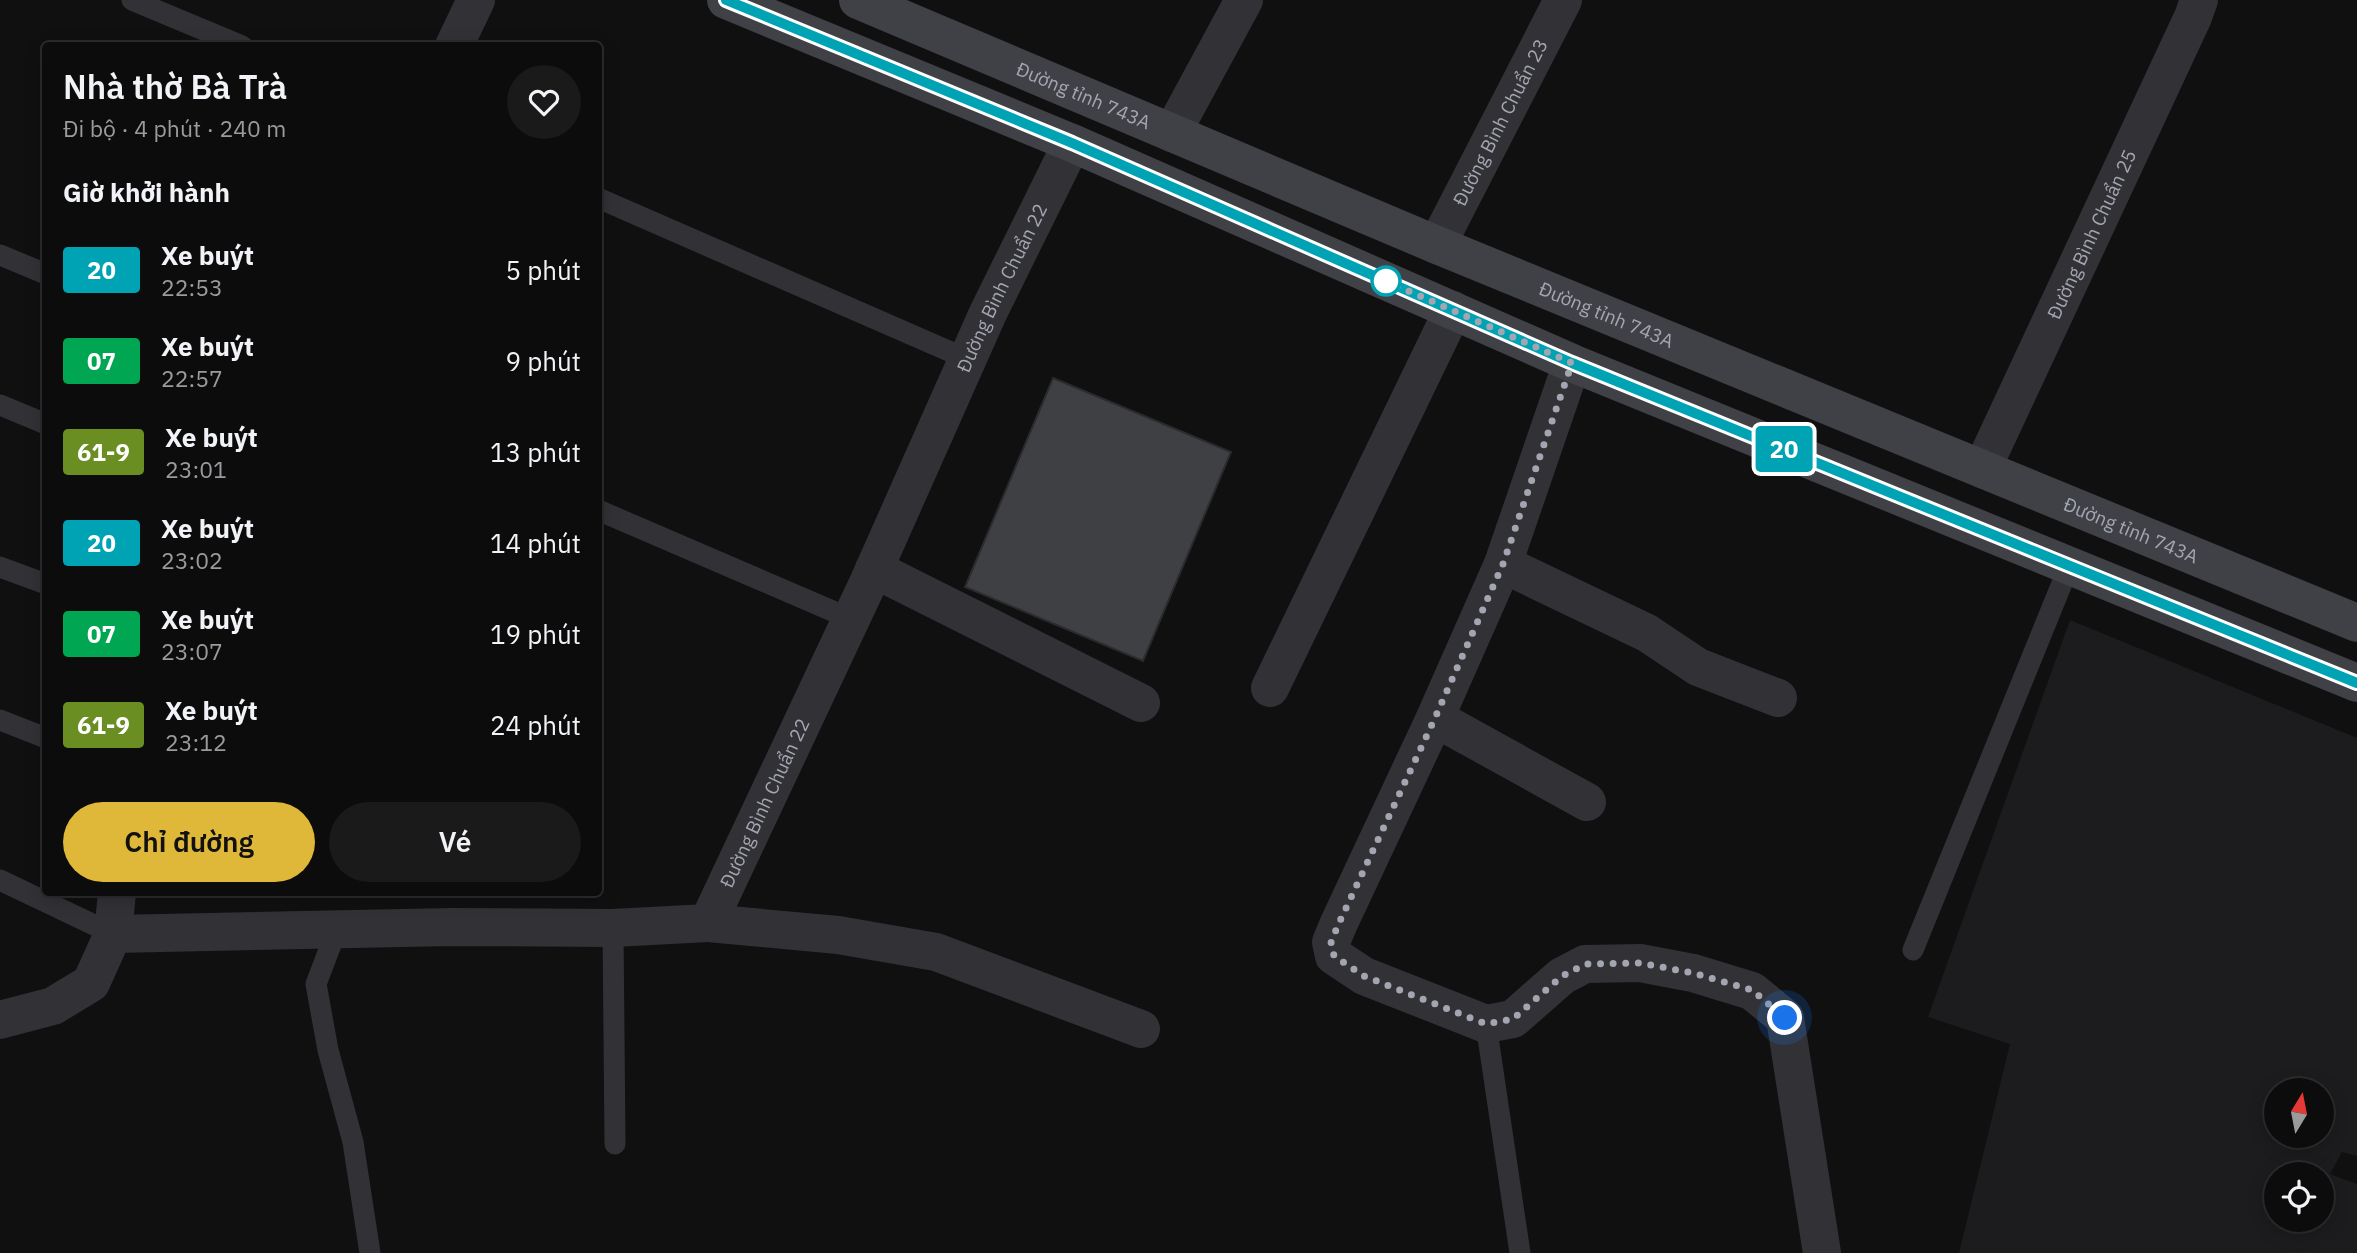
<!DOCTYPE html>
<html lang="vi">
<head>
<meta charset="utf-8">
<style>
	body { margin:0; font-family:"IBM Plex Sans",sans-serif; background:#1a1a1b; color:#f1f3f6; height:100vh; display:flex; flex-direction:column; font-size:26px; white-space:nowrap }
	* { box-sizing:border-box; margin:0 }
	p { font-size:23px; color:#9a9b9d }
	.icon { flex:none; width:38px; height:38px; fill:none; stroke:currentColor; stroke-width:2; stroke-linecap:round; stroke-linejoin:round }
	.map { position:relative; flex:1; overflow:hidden }
	.side { position:absolute; left:42px; top:42px; width:560px; height:854px; display:flex; flex-direction:column; background:#0c0c0d; border-radius:7px; box-shadow:0 4px 18px #0003,0 0 0 2px #2c2c2e }
	.side>* { flex:none }
	.badge { padding:0 14px; border-radius:5px; font-size:24px; line-height:46px }
	.needle { width:46px; rotate:10deg }
	.tools { position:absolute; left:2264px; top:1078px; display:grid; gap:14px }
	.tools a { display:grid; place-items:center; width:70px; height:70px; border-radius:50%; background:#0c0c0d; box-shadow:0 4px 18px #0003,0 0 0 2px #2c2c2e; font-size:35px }
	.you { position:absolute; width:35px; height:35px; margin:-18px; border:5px solid #fff; border-radius:50%; background:#1a73e8; box-shadow:0 0 0 10px #1a73e833 }
	.map>.badge { position:absolute; translate:-50% -50%; box-shadow:0 0 0 4px #fff }
	h2 { padding:0 21px; font-size:26px; line-height:63px }
	.round { display:grid; place-items:center; flex:none; width:74px; height:74px; border-radius:37px; background:#1a1a1b }
	.overview { display:flex; align-items:center; justify-content:space-between; height:119px; padding:0 21px }
	h1 { font-size:33px; font-weight:600; line-height:52px }
	.button { display:flex; gap:14px; margin-top:auto; padding:14px 21px }
	.button a { flex:1; height:80px; border-radius:42px; background:#dfb83a; color:#111; font-size:28px; font-weight:600; line-height:80px; text-align:center }
	.button a+a { background:#1a1a1b; color:#f1f3f6 }
	ul { padding:0; list-style:none }
	li { display:flex; align-items:center; gap:21px; height:91px; padding:0 21px }
	li div { flex:1 }
	li b { display:block; font-size:26px }
	li em { font-style:normal }
	li .badge { min-width:77px; font-weight:700; text-align:center }
	.map>svg:first-child { display:block }
</style>
</head>
<body>
<div class="map">
<svg width="2357" height="1253" viewBox="0 0 2357 1253">
	<rect width="100%" height="100%" fill="#101011"/>
	<!-- built -->
	<path fill="#1c1c1e" fill-rule="evenodd" d="M2070,620L2357,738V1156L2342,1152L2330,1174L2357,1184V1253H1959L2010,1044L1928,1017ZM2277,1090H2322V1136H2277ZM2277,1174H2322V1220H2277Z"/>
	<!-- building -->
	<path fill="#3f4044" stroke="#2b2a2d" stroke-width="2" d="M1053,378L1231,452L1143,661L965,587Z"/>
	<g fill="none" stroke-linecap="round" stroke-linejoin="round">
		<!-- lane -->
		<path stroke="#323236" stroke-width="21" d="M132,0L242,46
			M598,198L967,359
			M0,255L46,274
			M0,405L46,424
			M598,510L851,619
			M0,567L46,584
			M0,720L46,738
			M0,880L113,934
			M613,928L615,1144
			M337,929L316,984L328,1050L353,1142L370,1253
			M1913,950L2069,566
			M1486,1024L1520,1253"/>
		<!-- street -->
		<g stroke="#323236" stroke-width="38">
			<path d="M454,46L476,0"/>
			<path d="M1172,133L1244,0"/>
			<path id="s1" d="M1437,245L1563,0"/>
			<path d="M1572,363L1503,564L1435,718L1339,923L1331,942L1334,956L1364,976L1486,1024L1513,1019L1562,976L1585,964L1640,963L1693,973L1752,991L1785,1018L1822,1253"/>
			<path id="s2" d="M1982,469L2193,17L2199,0"/>
			<path d="M1503,564L1647,633L1698,667L1778,698"/>
			<path d="M874,569L1141,703"/>
			<path d="M1270,688L1453,310"/>
			<path d="M1435,718L1587,802"/>
			<path d="M708,923L838,935L936,952L1141,1029"/>
			<path id="s3" d="M113,934L452,927L613,928L708,923L868,583L988,313L1072,143"/>
			<path d="M0,1020L53,1006L91,983L113,934L117,892"/>
		</g>
		<!-- secondary -->
		<g stroke="#404146" stroke-width="38">
			<path d="M726,0L1072,143L1572,363L2357,683"/>
			<path id="s4" d="M858,0L1437,245L2357,623"/>
		</g>
	</g>
	<g fill="none" stroke-linecap="round" stroke-linejoin="round">
		<!-- line casing -->
		<g stroke="#fff" stroke-width="16">
			<path id="line" d="M726,0L1072,143L1572,363L2357,683"/>
		</g>
		<!-- line -->
		<use href="#line" stroke="#00a3b4" stroke-width="10"/>
		<!-- walk -->
		<path stroke="#a3a6b1" stroke-width="7" stroke-dasharray="0 12.6" d="M1386,281L1572,363L1503,564L1435,718L1339,923L1331,942L1334,956L1364,976L1486,1024L1513,1019L1562,976L1586,964L1640,963L1693,973L1752,990L1785,1018"/>
	</g>
	<!-- markers -->
	<circle fill="#fff" stroke="#00a3b4" stroke-width="3.5" cx="1386" cy="281" r="14"/>
	<g text-anchor="middle" dominant-baseline="central" stroke-width="7" stroke-linejoin="round" paint-order="stroke">
		<!-- street labels -->
		<g font-size="19" fill="#a3a6b1" stroke="#0b0b0c">
			<text stroke="none"><textPath href="#s4" startOffset="245">Đường tỉnh 743A</textPath></text>
			<text stroke="none"><textPath href="#s1" startOffset="138">Đường Bình Chuẩn 23</textPath></text>
			<text stroke="none"><textPath href="#s2" startOffset="259">Đường Bình Chuẩn 25</textPath></text>
			<text stroke="none"><textPath href="#s3" startOffset="1295">Đường Bình Chuẩn 22</textPath></text>
			<text stroke="none"><textPath href="#s4" startOffset="812">Đường tỉnh 743A</textPath></text>
			<text stroke="none"><textPath href="#s4" startOffset="1379">Đường tỉnh 743A</textPath></text>
			<text stroke="none"><textPath href="#s3" startOffset="728">Đường Bình Chuẩn 22</textPath></text>
		</g>
	</g>
</svg>
<div class="tools">
<a><svg class="needle" viewBox="-14 -14 28 28"><path d="M0-13l5 13h-10z" fill="#e53935"/><path d="M0 13l5-13h-10z" fill="#9a9b9d"/></svg></a>
<a><svg class="icon" aria-label="locate" viewBox="0 0 24 24"><circle cx="12" cy="12" r="6"/><path d="M12 2v4M12 18v4M2 12h4M18 12h4"/></svg></a>
</div>
<div class="you" style="left:1785px;top:1018px"></div>
<b class="badge" style="left:1784px;top:449px;background:#00a3b4;color:#fff">20</b>
<section class="side">
<div class="overview"><div><h1>Nhà thờ Bà Trà</h1><p>Đi bộ · 4 phút · 240 m</p></div><a class="round"><svg class="icon" aria-label="heart" viewBox="0 0 24 24"><path d="M12 20l-8-8c-3-5 5-10 8-4 3-6 11-1 8 4z"/></svg></a></div>
<h2>Giờ khởi hành</h2>
<ul>
<li><span class="badge" style="background:#00a3b4;color:#fff">20</span><div><b>Xe buýt</b><p>22:53</p></div><em>5 phút</em></li>
<li><span class="badge" style="background:#00a651;color:#fff">07</span><div><b>Xe buýt</b><p>22:57</p></div><em>9 phút</em></li>
<li><span class="badge" style="background:#6b8e23;color:#fff">61-9</span><div><b>Xe buýt</b><p>23:01</p></div><em>13 phút</em></li>
<li><span class="badge" style="background:#00a3b4;color:#fff">20</span><div><b>Xe buýt</b><p>23:02</p></div><em>14 phút</em></li>
<li><span class="badge" style="background:#00a651;color:#fff">07</span><div><b>Xe buýt</b><p>23:07</p></div><em>19 phút</em></li>
<li><span class="badge" style="background:#6b8e23;color:#fff">61-9</span><div><b>Xe buýt</b><p>23:12</p></div><em>24 phút</em></li>
</ul>
<div class="button"><a>Chỉ đường</a><a>Vé</a></div>
</section>
</div>
</body>
</html>
